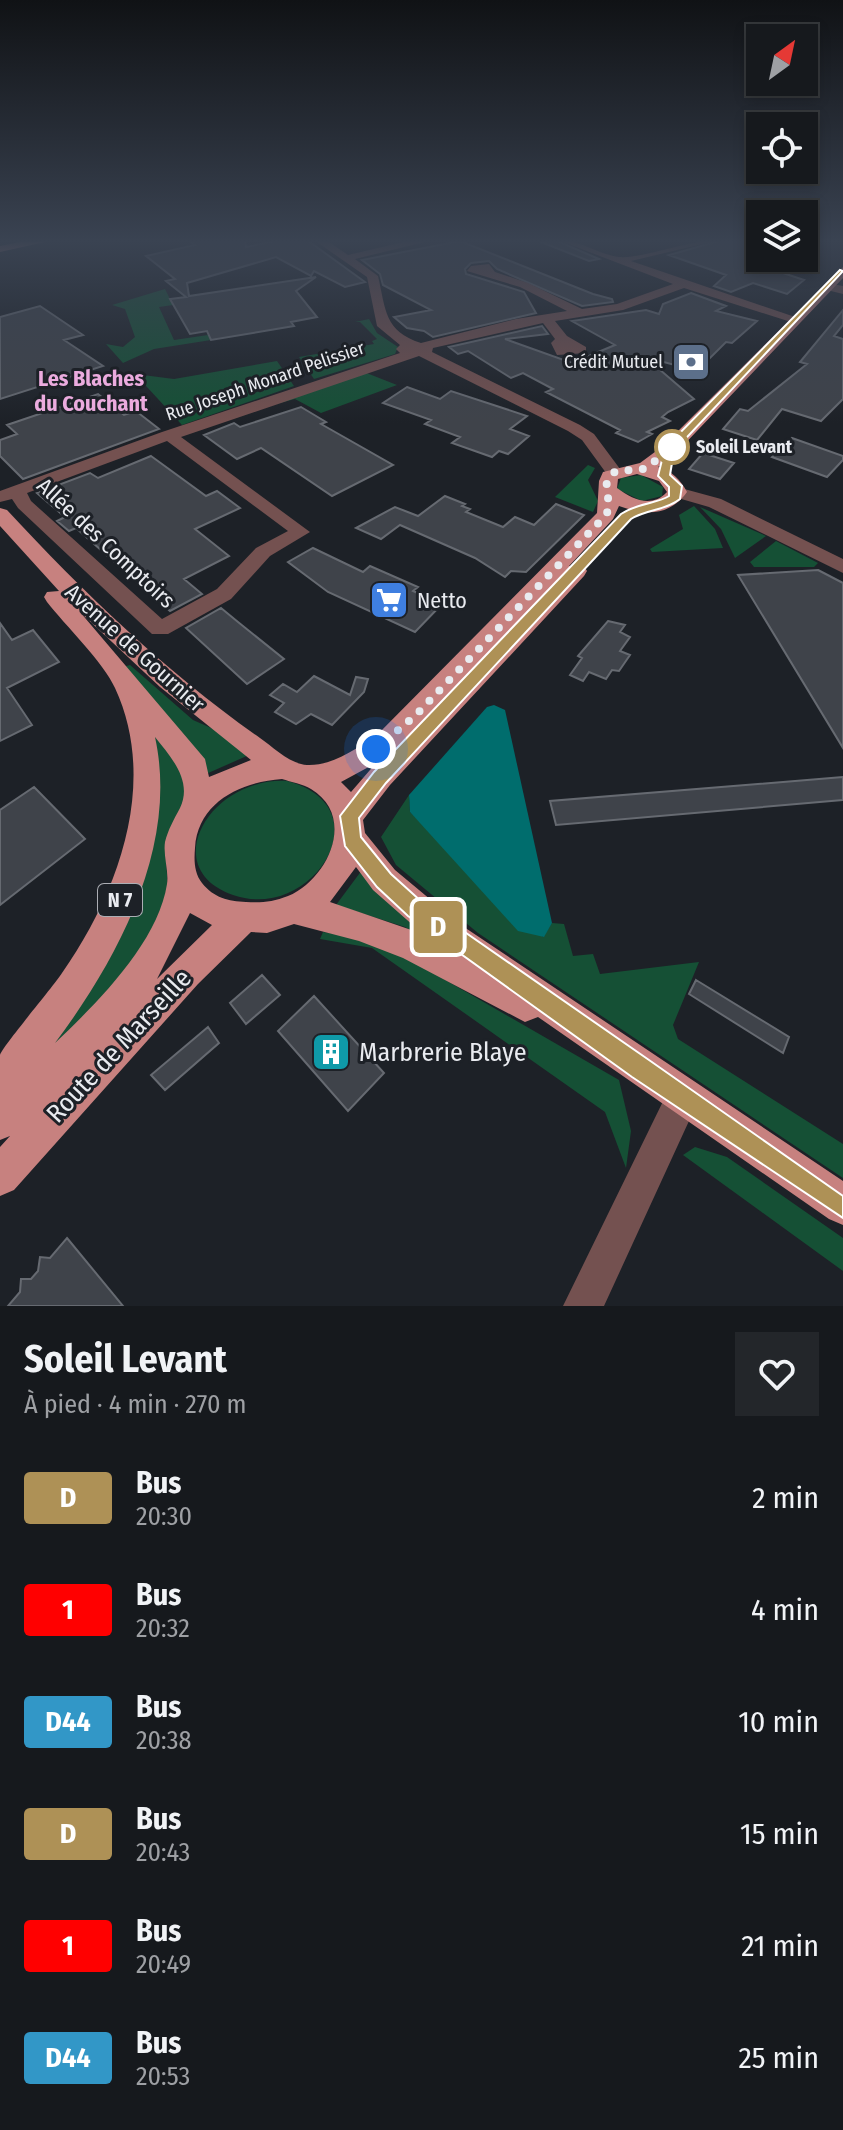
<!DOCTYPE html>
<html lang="fr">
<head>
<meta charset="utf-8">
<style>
	body { margin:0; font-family:"Fira Sans Condensed",sans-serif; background:#23262a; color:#f1f3f6; height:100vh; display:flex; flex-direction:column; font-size:30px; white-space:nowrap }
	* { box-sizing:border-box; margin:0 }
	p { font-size:26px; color:#9ea0a4 }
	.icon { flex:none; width:44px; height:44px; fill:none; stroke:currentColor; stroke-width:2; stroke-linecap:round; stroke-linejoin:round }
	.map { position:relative; height:1306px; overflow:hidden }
	.panel { display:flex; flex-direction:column; background:#16191d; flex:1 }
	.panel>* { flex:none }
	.badge { padding:0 16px; border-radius:6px; font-size:28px; line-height:52px }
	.needle { width:52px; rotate:33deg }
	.tools { position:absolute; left:746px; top:24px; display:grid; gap:16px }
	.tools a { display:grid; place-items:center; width:72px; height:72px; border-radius:0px; background:#16191d; box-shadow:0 4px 12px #0003,0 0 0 2px #35383b; font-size:40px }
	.you { position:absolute; width:40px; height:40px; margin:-20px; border:6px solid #fff; border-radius:50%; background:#1a73e8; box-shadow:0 0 0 12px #1a73e833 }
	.map>.badge { position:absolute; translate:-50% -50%; box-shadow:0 0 0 4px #fff }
	.round { display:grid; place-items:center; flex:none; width:84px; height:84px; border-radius:0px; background:#23262a }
	.head { display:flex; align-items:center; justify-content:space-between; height:136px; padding:0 24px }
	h1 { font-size:38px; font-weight:700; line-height:60px }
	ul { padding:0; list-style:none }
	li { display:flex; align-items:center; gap:24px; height:112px; padding:0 24px }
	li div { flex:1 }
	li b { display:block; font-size:30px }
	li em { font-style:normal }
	li .badge { min-width:88px; font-weight:700; text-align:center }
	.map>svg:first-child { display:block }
</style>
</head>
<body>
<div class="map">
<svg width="843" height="1306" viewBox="0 0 843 1306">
	<rect width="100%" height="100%" fill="#1d2127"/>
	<!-- green -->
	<path fill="#155035" d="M165,289L173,305L159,307L174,340L208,335L211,340L154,349L123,363L106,344L123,347L135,337L125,309L112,305Z
		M369,319L377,333L398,347L395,354L314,379L299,357L374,344L372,341L377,339L360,322H355Z
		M277,361L294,386L182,425L135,374L174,379Z
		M364,372L397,385L321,413L295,399L254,410Z
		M588,465L595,468L588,480L598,501L593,512L555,497Z
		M641,475L663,487L662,496L642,501L617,489L621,478Z
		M694,506L715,529L723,548L652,552L650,549L683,529L679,515Z
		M700,507L766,536L735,558L721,529Z
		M776,541L818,563L814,567H754L750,562Z
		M130,665L193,720L218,731L249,755L206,774L123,667Z
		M149,718L175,748L189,792L165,848L169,901L136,967L0,1098L116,932Z
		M287,781C386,807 312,923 233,895C157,869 209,777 287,781Z
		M409,795L410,812L543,937L552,923L564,924L573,956L593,954L600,974L699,962L673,1025L678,1039L843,1144V1178L478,933L396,865L381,837Z
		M362,870L462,959L405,927L336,905Z
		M323,932L376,940L619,1080L631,1131L626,1168L605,1112L372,948L320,939Z
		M695,1147L727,1157L843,1238V1271L683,1155Z"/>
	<!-- water -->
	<path fill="#006d6d" d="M494,705L505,710L552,923L544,937L518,931L410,812L409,795L487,707Z"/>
	<!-- building -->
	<path fill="#3f434a" stroke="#666a71" stroke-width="2" d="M189,240H245L246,247L280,240H307L365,282L345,287L314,271L311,276L276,257L187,283L189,296L316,277L296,291L317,317L291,322L294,326L211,340L207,331L190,334L170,299L186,297L166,281L175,279L146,256L195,245Z
		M536,240H555L599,259L589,261Z
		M722,240H755L756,248L760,247V258L792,266L777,271L804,280L787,294L753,283L731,292L714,286L726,275L669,255Z
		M460,241L593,294L612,299L613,302L582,306L497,269L489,261L471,263L465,269L466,274L524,292L536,313L433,337L424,331L407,328L394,317L431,310L383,285L380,274L362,260Z
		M691,293L726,306L716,311L757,321L732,343L726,342L697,371L645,357L694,399L668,412L662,417L670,421L647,432L652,434L638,442L616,433L620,430L546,392L553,389L523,373L511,378L468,351L458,354L449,347L542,326L548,334L505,339L572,363L615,345L572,321L646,310L659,314L663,304Z
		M40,306L83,335L64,340L103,366L0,399V317Z
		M843,310V325L834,336L843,339V399L821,421L782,409L757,440L723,429L740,409L748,411L807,364L800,362Z
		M407,387L440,399L451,391L527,416L510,429L529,436L508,454L499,451L492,457L452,443L460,437L425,424L431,420L383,403Z
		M98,394L124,415L136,411L159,429L23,479L0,456V440L17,434L7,425Z
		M301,407L326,422L321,424L393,465L332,496L261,448L237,459L204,435L234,423L240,427Z
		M792,438L843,456V460L827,477L772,457Z
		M703,453L734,463L720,479L689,469Z
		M151,456L206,496L217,491L240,508L195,529L229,556L184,579L202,594L170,611L76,528L69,531L57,521L65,517L37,493L90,473L98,478Z
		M445,496L465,504L462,506L470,509L466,512L503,527L515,517L534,525L556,504L584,515L526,572L511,571L505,577L475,558L400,525L381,539L356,528L395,507L418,516Z
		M313,548L363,572L370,566L418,587L413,591L442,604L415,632L328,592L288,562Z
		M818,570L843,583V748L738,575Z
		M221,608L238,622L284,659L247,684L186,628Z
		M608,621L625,625L620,632L630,637L620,651L630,655L619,671L612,670L606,679L589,672L583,681L570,675L582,658L578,656Z
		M0,623L12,640L33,630L59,662L7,688L32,725L0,741Z
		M314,676L350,695L356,677L368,679L364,692L332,725L311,714L296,724L275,712L284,703L270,695L283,684L297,692Z
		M843,777V800L556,825L550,801Z
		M34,787L85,839L0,905V810Z
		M262,975L280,995L246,1024L230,1003Z
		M696,980L789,1037L783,1053L689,994Z
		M314,996L384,1073L348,1111L278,1031Z
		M208,1027L219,1043L165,1090L151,1075Z
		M67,1238L123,1306H8L20,1292L21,1279H31L38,1271L40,1257L50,1258Z"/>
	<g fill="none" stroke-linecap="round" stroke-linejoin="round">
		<!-- minor -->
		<path fill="#745150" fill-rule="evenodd" d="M314,240H326L348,255L412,240H433L355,259L378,276C386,310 384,331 421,343L516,319L567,311L520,287L467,271L471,266L489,264L495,272L528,283L582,309L617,304L673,284L558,240C581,240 597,254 619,257C642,259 688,240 719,240L631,261L801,319L791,322L684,288L623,310L555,321L567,336L586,347V353L557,355L551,343L555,339L543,323L433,348L432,352L580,425L594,434L623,473L615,478L609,477L582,440L568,431L419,356L181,437L310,532L270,556L231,599L168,634H152L18,508L12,499L0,502V491L162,432L400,353L396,349L400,345L377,326L367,277ZM167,441L288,531L256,548L217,589L162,619L31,501L27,493Z
			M827,283L843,286V294L823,289V285Z
			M677,487L721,499L843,559V573L709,507L671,496V488Z
			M683,1080L695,1085L700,1097L604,1306H563L671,1085Z"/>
		<!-- major -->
		<path fill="#c7817f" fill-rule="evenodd" d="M29,240H54L0,252V246Z
			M843,267V278L675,454L658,467C672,471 680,479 687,492C669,517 645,515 619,506L613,519L569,566H584L587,571L584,576L390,785L363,820L365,833L395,870L461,925L843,1181V1225L829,1219L538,1017L525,1022L403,958L359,941L294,924L267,933L251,932L198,984L14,1190L0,1196V1147L10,1136L0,1140C0,1117 0,1077 0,1055C2,1047 53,987 62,973C118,893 159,783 115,688C104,663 65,625 47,602L44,597L47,592L59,591L0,526V508L7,510C84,593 167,673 260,738C273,747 290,764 307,765C332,766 353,750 374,738L597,513L599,481L603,472L640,463L663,446ZM637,474L659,481L667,492C652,508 633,500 617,488L618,479ZM80,612L160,687L251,760L209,777L205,759ZM155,737C171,757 193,781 180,808C174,819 168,830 165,842C163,856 169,871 167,884C158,943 96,1004 55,1043C118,959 179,846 155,737ZM376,763L351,792L341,782ZM282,779C291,782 303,784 311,789C357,817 328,879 288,896C273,902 261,903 246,902C228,901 214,898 202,883C194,873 194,860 195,848C198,802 241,782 282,779ZM356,867L373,890L423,934L330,902ZM190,913L212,925L157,979Z"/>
	</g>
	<!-- sky -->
	<linearGradient id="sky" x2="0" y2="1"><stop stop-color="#101215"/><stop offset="0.57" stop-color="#3a4352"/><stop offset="1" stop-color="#3a4352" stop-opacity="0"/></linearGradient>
	<rect width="843" height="423" fill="url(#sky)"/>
	<!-- line -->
	<path fill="#ae9156" stroke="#fff" stroke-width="2" d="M840,270L843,271L674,451L670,475L682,486L680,499C665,511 647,509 631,519L386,783L359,818L361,837L391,874L423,903L649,1060L843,1196V1218L632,1077L408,916L377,887L345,846L340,816L374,772L621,514C639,502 657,504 669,496V487L658,476L665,448Z"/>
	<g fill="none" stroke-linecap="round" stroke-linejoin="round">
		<!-- walk -->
		<path stroke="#e9ebf0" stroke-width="8" stroke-dasharray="0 14.4" d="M376,749L416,715L606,515C613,502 603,490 608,479C615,465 632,473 643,469C650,466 665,453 672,447"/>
	</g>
	<!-- icons -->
	<defs>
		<g id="bank-square" transform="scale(2)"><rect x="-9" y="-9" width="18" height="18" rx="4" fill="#5c6f8a" stroke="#1d2127"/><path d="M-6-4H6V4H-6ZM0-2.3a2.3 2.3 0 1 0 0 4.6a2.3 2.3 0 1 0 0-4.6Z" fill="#fff"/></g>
		<g id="supermarket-square" transform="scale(2)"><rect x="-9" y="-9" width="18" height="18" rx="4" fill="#3f7fe0" stroke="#1d2127"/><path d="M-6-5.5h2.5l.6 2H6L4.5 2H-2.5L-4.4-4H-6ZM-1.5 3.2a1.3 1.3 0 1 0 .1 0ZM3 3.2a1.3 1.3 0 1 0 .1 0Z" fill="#fff"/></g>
		<g id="building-square" transform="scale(2)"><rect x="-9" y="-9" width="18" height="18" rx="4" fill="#0f9aa8" stroke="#1d2127"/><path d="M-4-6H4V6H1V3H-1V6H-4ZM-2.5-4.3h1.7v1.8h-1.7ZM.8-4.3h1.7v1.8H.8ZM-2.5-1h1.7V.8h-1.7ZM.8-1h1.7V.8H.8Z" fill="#fff"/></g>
	</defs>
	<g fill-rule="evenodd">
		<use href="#bank-square" x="691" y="362"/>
		<use href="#supermarket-square" x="389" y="600"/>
		<use href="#building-square" x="331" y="1052"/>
	</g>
	<!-- markers -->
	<circle fill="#fff" stroke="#ae9156" stroke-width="4" cx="672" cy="447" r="16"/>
	<g text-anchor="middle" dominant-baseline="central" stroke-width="6" stroke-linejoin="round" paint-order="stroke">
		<!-- far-poi labels -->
		<g font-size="18" fill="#e9ebf0" stroke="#1d2127" text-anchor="end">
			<text x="663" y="362">Crédit Mutuel</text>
		</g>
		<!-- far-street labels -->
		<g font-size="18" fill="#e9ebf0" stroke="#1d2127">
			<text transform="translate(265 381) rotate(-19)">Rue Joseph Monard Pelissier</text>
		</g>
		<!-- far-stop labels -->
		<g font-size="18" font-weight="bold" fill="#e9ebf0" stroke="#1d2127" text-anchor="start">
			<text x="696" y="447">Soleil Levant</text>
		</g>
		<!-- shield labels -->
		<rect fill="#1d2127" stroke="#acaeb4" stroke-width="2" x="98" y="884" width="44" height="32" rx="6"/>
		<g font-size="20" font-weight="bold" fill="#e9ebf0">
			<text x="120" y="900">N 7</text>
		</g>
		<!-- far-quarter labels -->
		<g font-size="22" font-weight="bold" fill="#ebabde" stroke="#1d2127">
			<text x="91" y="378">Les Blaches<tspan x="91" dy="25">du Couchant</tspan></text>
		</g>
		<!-- street labels -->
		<g font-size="22" fill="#e9ebf0" stroke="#1d2127">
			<text transform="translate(106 543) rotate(43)">Allée des Comptoirs</text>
			<text transform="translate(135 648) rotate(42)">Avenue de Gournier</text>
		</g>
		<!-- poi labels -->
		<g font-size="22" fill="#e9ebf0" stroke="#1d2127" text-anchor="start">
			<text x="417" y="600">Netto</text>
		</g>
		<!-- near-street labels -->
		<g font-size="26" fill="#e9ebf0" stroke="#1d2127">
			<text transform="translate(119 1046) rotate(-47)">Route de Marseille</text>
		</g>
		<!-- near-poi labels -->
		<g font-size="26" fill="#e9ebf0" stroke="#1d2127" text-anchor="start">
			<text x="359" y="1052">Marbrerie Blaye</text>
		</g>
	</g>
</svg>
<div class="tools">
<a><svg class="needle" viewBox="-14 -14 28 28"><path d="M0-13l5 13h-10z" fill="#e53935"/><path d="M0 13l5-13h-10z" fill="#9ea0a4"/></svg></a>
<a><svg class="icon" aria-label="locate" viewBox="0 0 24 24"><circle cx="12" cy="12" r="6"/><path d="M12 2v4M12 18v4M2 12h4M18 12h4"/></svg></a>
<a><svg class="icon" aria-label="layers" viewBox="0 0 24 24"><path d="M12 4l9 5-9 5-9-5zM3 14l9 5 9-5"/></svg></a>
</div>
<div class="you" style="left:376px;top:749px"></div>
<b class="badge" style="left:438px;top:927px;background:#ae9156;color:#fff">D</b>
</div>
<section class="panel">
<div class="head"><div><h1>Soleil Levant</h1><p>À pied · 4 min · 270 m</p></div><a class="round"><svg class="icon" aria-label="heart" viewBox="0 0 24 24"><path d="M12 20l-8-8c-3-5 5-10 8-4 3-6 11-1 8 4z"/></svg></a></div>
<ul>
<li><span class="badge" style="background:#ae9156;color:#fff">D</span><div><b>Bus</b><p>20:30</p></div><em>2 min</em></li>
<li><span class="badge" style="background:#f00;color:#fff">1</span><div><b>Bus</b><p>20:32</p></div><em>4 min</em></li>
<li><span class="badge" style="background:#3297c7;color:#fff">D44</span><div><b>Bus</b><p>20:38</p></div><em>10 min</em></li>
<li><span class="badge" style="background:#ae9156;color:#fff">D</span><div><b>Bus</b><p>20:43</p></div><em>15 min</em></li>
<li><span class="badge" style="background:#f00;color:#fff">1</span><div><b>Bus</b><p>20:49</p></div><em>21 min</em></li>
<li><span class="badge" style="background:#3297c7;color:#fff">D44</span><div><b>Bus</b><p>20:53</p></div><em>25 min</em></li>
</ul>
</section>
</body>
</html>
